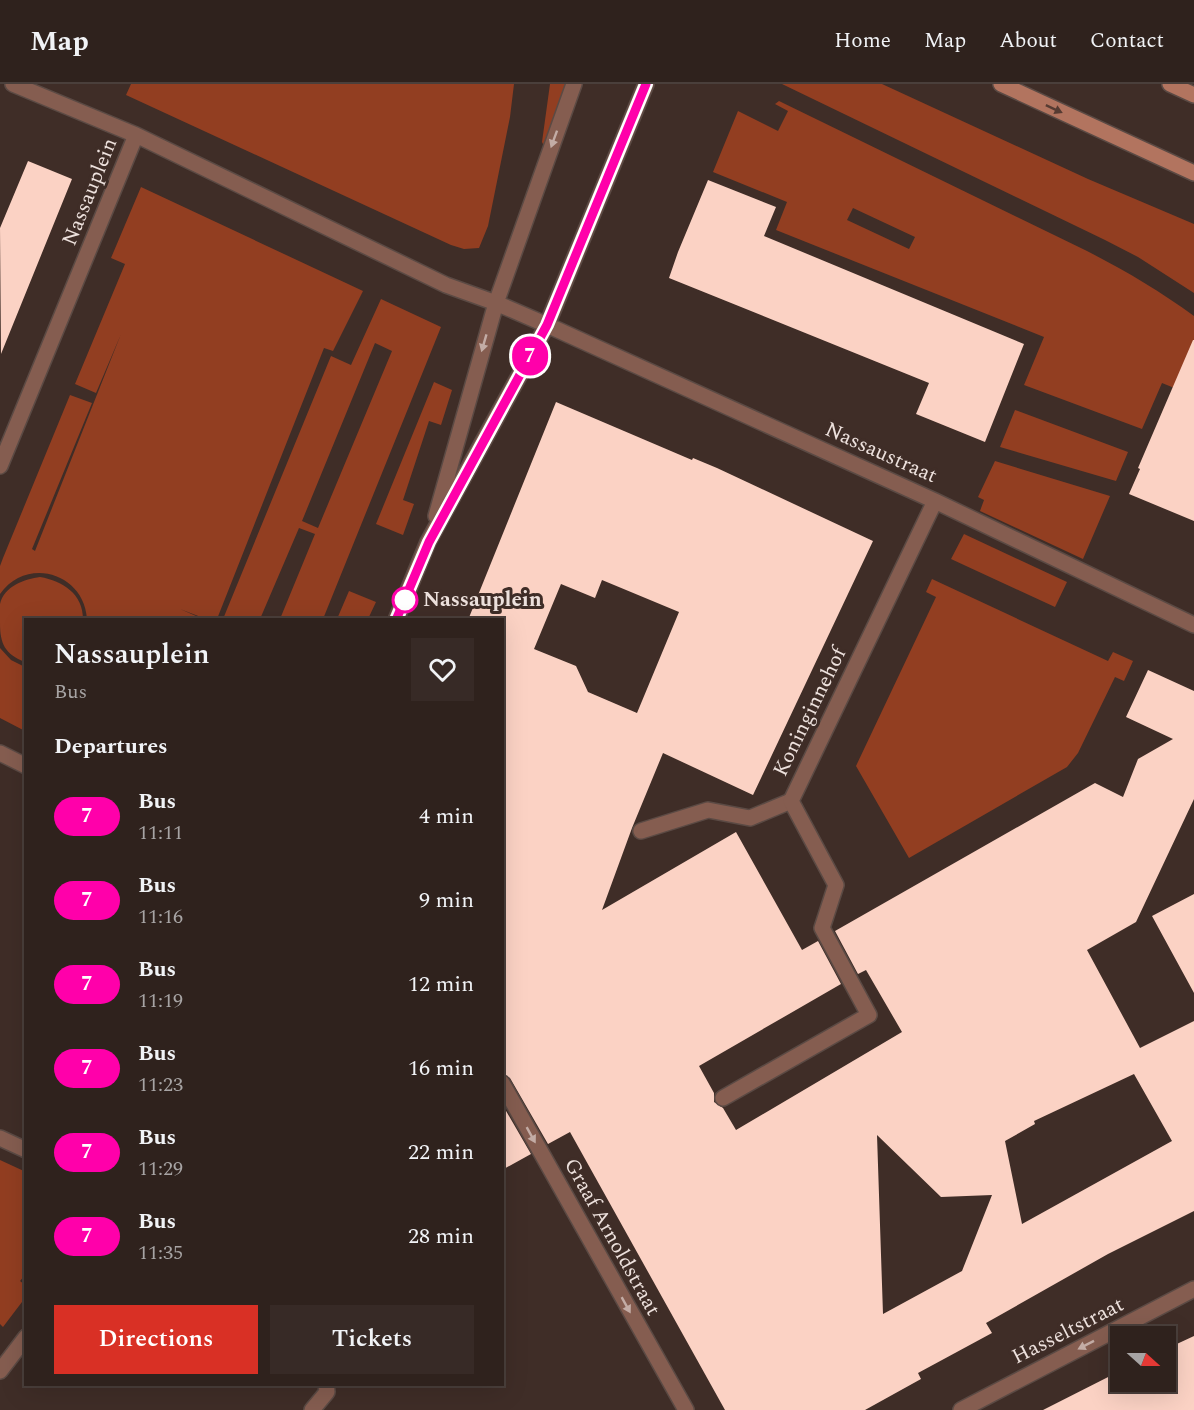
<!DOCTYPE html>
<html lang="en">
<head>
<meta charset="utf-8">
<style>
	body { margin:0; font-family:Spectral,serif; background:#372a26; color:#f1f3f6; height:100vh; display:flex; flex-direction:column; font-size:22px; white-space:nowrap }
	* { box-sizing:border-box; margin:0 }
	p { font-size:20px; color:#a7a4a4 }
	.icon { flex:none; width:33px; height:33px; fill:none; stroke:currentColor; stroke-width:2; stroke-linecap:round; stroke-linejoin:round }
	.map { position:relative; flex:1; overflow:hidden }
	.details { position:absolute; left:24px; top:534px; width:480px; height:768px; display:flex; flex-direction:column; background:#2f221d; border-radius:0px; box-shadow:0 6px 24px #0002,0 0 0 2px #4a3f3b }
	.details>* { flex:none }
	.badge { padding:0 12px; border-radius:20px; font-size:21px; line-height:39px }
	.needle { width:39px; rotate:111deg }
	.tools { position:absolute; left:1110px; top:1242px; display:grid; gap:12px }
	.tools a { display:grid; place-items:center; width:66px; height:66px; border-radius:0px; background:#2f221d; box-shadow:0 6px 24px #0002,0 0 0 2px #4a3f3b; font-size:30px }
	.map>.badge { position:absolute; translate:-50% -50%; box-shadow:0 0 0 3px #fff }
	h2 { padding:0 30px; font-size:22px; line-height:54px }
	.round { display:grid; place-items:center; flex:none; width:63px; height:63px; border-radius:0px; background:#372a26 }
	.overview { display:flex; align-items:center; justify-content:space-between; height:102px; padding:0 30px }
	h1 { font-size:28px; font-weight:600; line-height:45px }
	.action { display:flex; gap:12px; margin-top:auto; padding:12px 30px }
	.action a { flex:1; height:69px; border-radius:0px; background:#d93025; color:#fff; font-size:24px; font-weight:600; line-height:69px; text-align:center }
	.action a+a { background:#372a26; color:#f1f3f6 }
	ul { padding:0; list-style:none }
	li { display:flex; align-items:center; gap:18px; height:84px; padding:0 30px }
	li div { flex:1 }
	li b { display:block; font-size:22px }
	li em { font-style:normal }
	li .badge { min-width:66px; font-weight:700; text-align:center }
	header { display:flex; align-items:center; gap:36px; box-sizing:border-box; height:84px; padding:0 30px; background:#2f221d; border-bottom:2px solid #4a3f3b }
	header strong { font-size:28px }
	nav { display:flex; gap:33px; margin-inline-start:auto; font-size:21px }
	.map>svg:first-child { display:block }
</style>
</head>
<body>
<header>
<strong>Map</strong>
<nav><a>Home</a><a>Map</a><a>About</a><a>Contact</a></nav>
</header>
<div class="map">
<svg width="1194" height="1326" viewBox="0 0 1194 1326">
	<rect width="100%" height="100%" fill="#3f2d27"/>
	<!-- green -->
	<path fill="#923e21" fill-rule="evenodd" d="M131,0H514L510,33L488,142L479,164L464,165L451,161L126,11Z
		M550,0H568L546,60H543L542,58Z
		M782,0H882L1088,95L1194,140V209L1138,173L1105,156Z
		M779,17L1087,167C1124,186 1160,207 1194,232V312L1162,299L1142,345L1024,301L1044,253L776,146L787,118L713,88L738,27L778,47L788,27L775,20ZM853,124L915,153L909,165L847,136Z
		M141,103L363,207L333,267L324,264L217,535H206L180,525L203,535H176L157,532L133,535H87C84,489 27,472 0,510V482L3,474L70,311L92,319L32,465L35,467L121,250L96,309L75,300L125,180L111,174Z
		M381,215L441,243L323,535H280L315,450L299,444L260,535H223L331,272L351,281ZM375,259L392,267L318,444L302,437Z
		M434,298L452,306L441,341L429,337L403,416L414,420L403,451L376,440Z
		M1015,326L1128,368L1116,397L1000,363Z
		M995,377L1110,412L1083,475L980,427L984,416L978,413Z
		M964,450L1067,498L1055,523L951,475Z
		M40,493C63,497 83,510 83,535L26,536L25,578C5,570 0,560 0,539C0,533 0,526 0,520C4,502 25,495 40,493Z
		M932,495L1108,577L1113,568L1133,577L1124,597L1115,593L1078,669L1067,683L909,774L856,682L936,513L926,508Z
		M349,507L376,518L368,535H337Z
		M0,564L11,576L25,583V647L0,634Z
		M0,1076L26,1088V1190L20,1197L25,1201V1214L3,1243L0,1240Z"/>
	<!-- building -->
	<path fill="#fbd2c4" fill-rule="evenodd" d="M28,77L72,95L1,270L0,144Z
		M708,96L776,123L764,152L1024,260L985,358L916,330L929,299L669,194L678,168Z
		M1193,256H1194V437L1129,410L1140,385L1138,384Z
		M556,318L692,376L693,374L717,384L873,457L753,711L663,669L632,744L602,826L736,748L802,866L818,857L841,900L699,982L714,1009V1018L723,1024L736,1046L902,948L866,886L858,890L835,847L1095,699L1123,713L1138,675L1173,655L1126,633L1148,586L1194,607V715L1136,838L1087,866L1140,964L1194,937V1127L1108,1170L986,1239L992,1249L918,1289L921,1295L865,1326H725L570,1048L548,1060L510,994L502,989V536H468ZM602,496L679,528L637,629L588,608L576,582L534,565L561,500L595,514ZM1134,990L1172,1057L1022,1140L1005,1057L1035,1040L1034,1037ZM877,1051L941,1113L992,1111L962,1187L883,1230Z
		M1194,810V909L1152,832Z
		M502,1020L531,1070L502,1086Z
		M1194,1252V1326H1043L1120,1287V1298H1166V1265Z"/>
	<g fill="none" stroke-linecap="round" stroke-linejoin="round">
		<!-- lane casing -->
		<g stroke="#5b4a44" stroke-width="18">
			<path id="lane" d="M641,747L708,726L750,734L791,717
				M312,1326L327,1308L326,1300"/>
		</g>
		<!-- street casing -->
		<g stroke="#5b4a44" stroke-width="18">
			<path id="street" d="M13,0L136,51
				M0,382L136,51L446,201L496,219L547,241L935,417L1194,541
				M436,432L496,219L574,0
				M396,536L428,458L547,241L646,0
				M0,669L26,682
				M502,999L686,1326
				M723,1014L869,931L822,844L836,801L791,717L935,417
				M0,1054L26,1066
				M0,1287L26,1253
				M961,1326L1194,1205"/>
		</g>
		<!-- secondary casing -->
		<g stroke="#5b4a44" stroke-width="18">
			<path id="secondary" d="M1001,0L1194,89
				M1170,0L1194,11"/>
		</g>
		<!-- lane -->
		<use href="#lane" stroke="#855d50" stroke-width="15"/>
		<!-- street -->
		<use href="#street" stroke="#855d50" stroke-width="15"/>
		<!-- secondary -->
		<use href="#secondary" stroke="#b2745f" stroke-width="15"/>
	</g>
	<!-- one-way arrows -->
	<defs><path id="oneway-solid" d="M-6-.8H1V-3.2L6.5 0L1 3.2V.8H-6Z" transform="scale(1.5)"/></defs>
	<use fill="#563b32" href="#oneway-solid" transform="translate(1054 25) rotate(25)"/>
	<g fill="#c3aca5">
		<use href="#oneway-solid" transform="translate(554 55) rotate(110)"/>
		<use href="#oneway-solid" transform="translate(484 259) rotate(106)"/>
		<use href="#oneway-solid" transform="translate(531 1051) rotate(61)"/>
		<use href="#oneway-solid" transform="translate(626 1221) rotate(61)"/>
		<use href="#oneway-solid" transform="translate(1086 1261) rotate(153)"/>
	</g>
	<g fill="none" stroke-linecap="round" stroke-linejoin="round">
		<!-- line casing -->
		<g stroke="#fff" stroke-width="14">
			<path id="line" d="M396,536L429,458L547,241L646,0"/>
		</g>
		<!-- line -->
		<use href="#line" stroke="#f0a" stroke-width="9"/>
	</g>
	<!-- markers -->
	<circle fill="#fff" stroke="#f0a" stroke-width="3" cx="405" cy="516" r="12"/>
	<g text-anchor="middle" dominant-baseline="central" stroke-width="6" stroke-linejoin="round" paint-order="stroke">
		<!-- street labels -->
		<g font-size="21" fill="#ede1dd" stroke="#3f2d27">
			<text transform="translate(90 108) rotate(-68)">Nassauplein</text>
			<text transform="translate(881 369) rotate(24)">Nassaustraat</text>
			<text transform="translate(810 628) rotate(-64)">Koninginnehof</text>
			<text transform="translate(612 1153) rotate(61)">Graaf Arnoldstraat</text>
			<text transform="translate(1068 1247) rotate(-27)">Hasseltstraat</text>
		</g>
		<!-- stop labels -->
		<g font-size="21" font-weight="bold" fill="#ede1dd" stroke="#3f2d27" text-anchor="start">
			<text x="423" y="516">Nassauplein</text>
		</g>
	</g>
</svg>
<div class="tools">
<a><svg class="needle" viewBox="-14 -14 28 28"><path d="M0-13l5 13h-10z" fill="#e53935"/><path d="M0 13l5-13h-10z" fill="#a7a4a4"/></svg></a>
</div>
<b class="badge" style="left:530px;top:272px;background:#f0a;color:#fff">7</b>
<section class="details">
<div class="overview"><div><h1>Nassauplein</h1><p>Bus</p></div><a class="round"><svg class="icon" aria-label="heart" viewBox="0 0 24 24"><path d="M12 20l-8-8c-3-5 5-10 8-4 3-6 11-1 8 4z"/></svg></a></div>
<h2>Departures</h2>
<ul>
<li><span class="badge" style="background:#f0a;color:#fff">7</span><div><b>Bus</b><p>11:11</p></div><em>4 min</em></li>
<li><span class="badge" style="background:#f0a;color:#fff">7</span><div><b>Bus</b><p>11:16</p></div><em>9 min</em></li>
<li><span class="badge" style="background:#f0a;color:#fff">7</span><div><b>Bus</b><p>11:19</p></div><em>12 min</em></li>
<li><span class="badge" style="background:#f0a;color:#fff">7</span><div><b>Bus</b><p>11:23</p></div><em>16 min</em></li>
<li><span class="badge" style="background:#f0a;color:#fff">7</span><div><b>Bus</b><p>11:29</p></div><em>22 min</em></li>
<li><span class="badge" style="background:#f0a;color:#fff">7</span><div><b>Bus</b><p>11:35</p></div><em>28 min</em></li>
</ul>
<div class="action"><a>Directions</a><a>Tickets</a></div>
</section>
</div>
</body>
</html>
